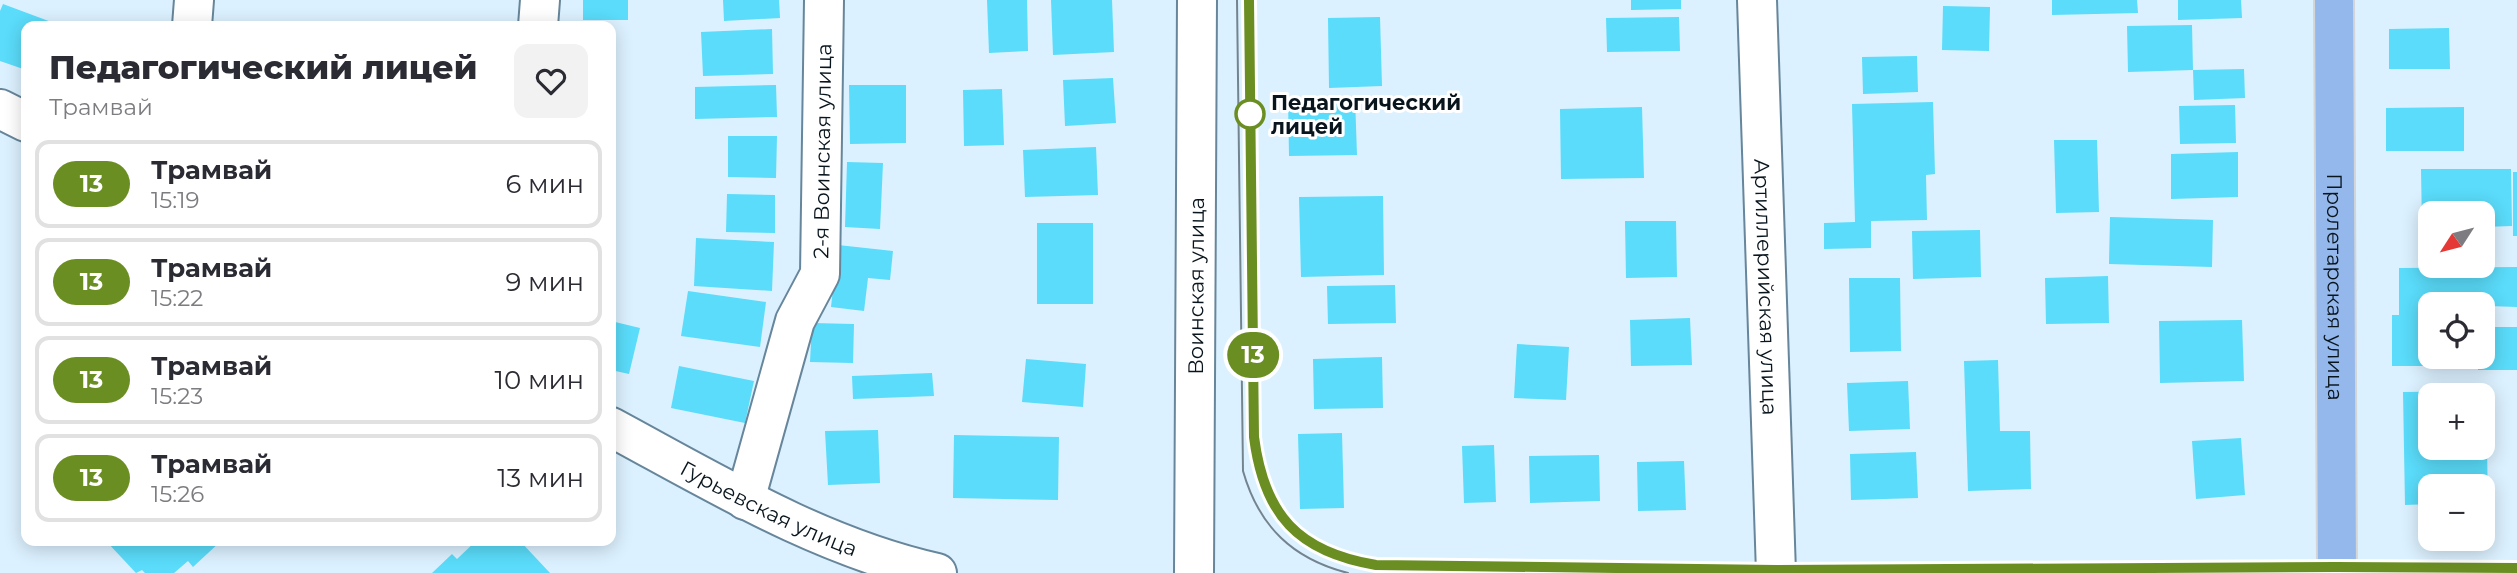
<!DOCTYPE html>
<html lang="ru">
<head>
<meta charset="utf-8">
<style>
	body { margin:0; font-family:Montserrat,sans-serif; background:#f2f2f3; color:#2b2b33; height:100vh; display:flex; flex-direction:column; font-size:26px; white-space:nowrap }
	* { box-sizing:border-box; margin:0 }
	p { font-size:23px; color:#7c7c81 }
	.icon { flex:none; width:38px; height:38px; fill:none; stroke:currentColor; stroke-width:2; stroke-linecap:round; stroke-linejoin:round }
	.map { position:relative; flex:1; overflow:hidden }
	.details { position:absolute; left:21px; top:21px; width:595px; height:525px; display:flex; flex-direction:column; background:#fff; border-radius:14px; box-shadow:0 4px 18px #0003 }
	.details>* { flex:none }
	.badge { padding:0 14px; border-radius:23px; font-size:24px; line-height:46px }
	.needle { width:46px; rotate:234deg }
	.buttons { position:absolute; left:2418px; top:201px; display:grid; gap:14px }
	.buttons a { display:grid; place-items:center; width:77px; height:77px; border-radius:14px; background:#fff; box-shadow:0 4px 18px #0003; font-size:35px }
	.map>.badge { position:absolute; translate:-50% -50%; box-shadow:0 0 0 4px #fff }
	.round { display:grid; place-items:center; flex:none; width:74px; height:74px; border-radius:14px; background:#f2f2f3 }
	.overview { display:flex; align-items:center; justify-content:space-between; height:119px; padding:0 28px }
	h1 { font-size:33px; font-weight:800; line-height:52px }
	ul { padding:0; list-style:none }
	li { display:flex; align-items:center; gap:21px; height:88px; margin:0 14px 10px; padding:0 14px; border:4px solid #e1e1e2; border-radius:14px }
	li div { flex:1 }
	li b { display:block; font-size:26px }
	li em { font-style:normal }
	li .badge { min-width:77px; font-weight:700; text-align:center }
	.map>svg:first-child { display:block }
</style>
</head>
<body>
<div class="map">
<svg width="2517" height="573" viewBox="0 0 2517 573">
	<rect width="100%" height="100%" fill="#dcf1ff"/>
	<!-- building -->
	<path fill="#5adcfa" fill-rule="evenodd" d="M583,0H628V20H583Z
		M723,0H779L780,18L724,21Z
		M987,0H1027L1028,51L989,53Z
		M1051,0H1112L1114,52L1053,55Z
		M1631,0H1681V9L1631,10Z
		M2052,0H2137L2138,13L2052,15Z
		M2178,0H2241L2242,18L2178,20Z
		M3,4L62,26H26V70L0,61V11Z
		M1943,6L1990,7L1989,51L1942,50Z
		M1380,17L1382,86L1329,88L1328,18Z
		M1679,17L1680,51L1607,52L1606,18Z
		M2192,25L2193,70L2128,72L2127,26Z
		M2449,28L2450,69H2389V29Z
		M772,29L773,74L703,76L701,32Z
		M1917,56L1918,92L1863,94L1862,57Z
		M2244,69L2245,98L2194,100L2193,70Z
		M1113,78L1116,123L1065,126L1063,80Z
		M776,85L777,117L695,119V87Z
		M849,85H906V143L850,144Z
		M1002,89L1004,145L964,146L963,90Z
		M1355,97L1357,155L1289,156L1288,98Z
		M1933,102L1935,174L1926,175L1927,220L1871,221V248L1824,249V223L1855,222L1852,104Z
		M2235,105L2236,143L2180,144L2179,106Z
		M1642,107L1644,178L1561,179L1560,109Z
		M2464,107V151H2386V108Z
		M728,136H777L776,178L728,177Z
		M2054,140H2097L2099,212L2056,213Z
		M1096,147L1098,195L1025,197L1023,150Z
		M2238,152V197L2171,199V154Z
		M847,162L883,163L880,229L845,227Z
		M2421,169H2511L2512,226L2483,227V214H2431V227H2422Z
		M2513,172H2517V236H2513Z
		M727,194L775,195V233L726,232Z
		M1383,196L1384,275L1301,277L1299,197Z
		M2110,217L2213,220L2212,267L2109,264Z
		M1625,221H1676L1677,277L1626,278Z
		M1037,223H1093V304H1037Z
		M1980,230L1981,277L1913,279L1912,231Z
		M696,238L774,242L772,291L694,286Z
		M838,245L893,251L890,280L868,278L864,311L831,307Z
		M2517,267V307L2431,304V315H2426V366H2392V315H2399V268Z
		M2108,276L2109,323L2046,324L2045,278Z
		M1849,278H1900L1901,351L1850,352Z
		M1395,285L1396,323L1328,324L1327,286Z
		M688,291L766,302L760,347L681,336Z
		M1690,318L1692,365L1631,366L1630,320Z
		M2242,320L2244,381L2160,383L2159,321Z
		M611,321L640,328L629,374L611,370Z
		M812,323L854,324L853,363L810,362Z
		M2483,327H2517V370H2478V357H2483Z
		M1517,344L1569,347L1566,400L1514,398Z
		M1382,357L1383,408L1314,409L1313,359Z
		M1026,359L1086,364L1083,407L1022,402Z
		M1998,360L2000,431H2030L2031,489L1968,491L1964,361Z
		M679,366L754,381L745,423L671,408Z
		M932,373L934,396L853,399L852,376Z
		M1908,381L1910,429L1849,431L1847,383Z
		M2486,391L2488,504H2483V486H2431V504L2405,505L2403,392ZM2431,396H2483V448H2431Z
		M878,430L880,483L828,485L825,431Z
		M1342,433L1344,508L1300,509L1298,434Z
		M954,435L1059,437L1058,500L953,498Z
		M2241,438L2245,495L2196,499L2192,441Z
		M1494,445L1496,502L1464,503L1462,446Z
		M1916,452L1918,498L1851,500L1850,454Z
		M1599,455L1600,501L1530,503L1529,456Z
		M1684,461L1686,510L1638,511L1637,462Z
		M106,541H221L193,567L188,561L174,573H145L142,570L136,573Z
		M476,541H520L550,573H432L452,554L457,559Z"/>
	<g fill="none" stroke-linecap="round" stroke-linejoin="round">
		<!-- minor casing -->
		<g stroke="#67869b" stroke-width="42">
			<g id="minor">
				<path id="s1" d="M1757,0L1776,573"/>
				<path d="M192,26L194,0"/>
				<path d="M538,26L540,0"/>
				<path d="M0,109L26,122"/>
				<path id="s2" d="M611,427C715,483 820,547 937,573"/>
				<path id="s3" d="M745,500L795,321L820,274L824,0"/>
				<path id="s4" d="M1194,573L1197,0"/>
			</g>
		</g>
		<!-- major casing -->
		<g stroke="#d3d5d6" stroke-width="42">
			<g id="major">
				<path id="s5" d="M2334,0L2337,573"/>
			</g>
		</g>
		<!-- minor -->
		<use href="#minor" stroke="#fff" stroke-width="38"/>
		<!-- major -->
		<use href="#major" stroke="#95b8ec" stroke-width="38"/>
		<!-- tram -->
		<path stroke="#74848f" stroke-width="2" d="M1237,0L1243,471C1259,527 1293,559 1348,573
			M1249,0L1254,437C1263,515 1298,552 1376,565L1776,570L2336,567L2517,568"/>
	</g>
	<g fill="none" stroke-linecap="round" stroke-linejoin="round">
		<!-- line casing -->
		<g stroke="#fff" stroke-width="16">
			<path id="line" d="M1249,0L1254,437C1264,515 1298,552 1376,565L1776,570L2336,567L2517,568"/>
		</g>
		<!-- line -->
		<use href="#line" stroke="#6b8e23" stroke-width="10"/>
	</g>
	<!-- markers -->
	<circle fill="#fff" stroke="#6b8e23" stroke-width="3.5" cx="1250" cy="114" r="14"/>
	<g text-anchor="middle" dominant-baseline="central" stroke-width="6" stroke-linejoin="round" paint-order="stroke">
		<!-- stop labels -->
		<g font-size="21" font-weight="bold" fill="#09151d" stroke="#fff" text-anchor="start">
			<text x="1271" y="102">Педагогический<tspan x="1271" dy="24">лицей</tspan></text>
		</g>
		<!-- street labels -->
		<g font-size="21" fill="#09151d" stroke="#fff">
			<text stroke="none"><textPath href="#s3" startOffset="362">2-я Воинская улица</textPath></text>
			<text stroke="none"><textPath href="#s4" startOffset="287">Воинская улица</textPath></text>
			<text stroke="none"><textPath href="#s1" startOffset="287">Артиллерийская улица</textPath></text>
			<text stroke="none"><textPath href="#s5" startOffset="287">Пролетарская улица</textPath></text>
			<text stroke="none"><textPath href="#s2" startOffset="178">Гурьевская улица</textPath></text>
		</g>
	</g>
</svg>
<div class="buttons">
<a><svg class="needle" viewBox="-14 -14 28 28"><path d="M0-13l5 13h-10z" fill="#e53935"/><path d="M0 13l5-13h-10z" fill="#7c7c81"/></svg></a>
<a><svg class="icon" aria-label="locate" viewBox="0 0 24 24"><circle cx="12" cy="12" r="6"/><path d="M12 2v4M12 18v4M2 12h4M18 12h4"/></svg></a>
<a>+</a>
<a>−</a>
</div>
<b class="badge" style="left:1253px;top:355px;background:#6b8e23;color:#fff">13</b>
<section class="details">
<div class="overview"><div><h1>Педагогический лицей</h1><p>Трамвай</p></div><a class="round"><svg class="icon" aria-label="heart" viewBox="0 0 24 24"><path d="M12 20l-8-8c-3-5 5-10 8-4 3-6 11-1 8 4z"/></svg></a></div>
<ul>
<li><span class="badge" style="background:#6b8e23;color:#fff">13</span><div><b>Трамвай</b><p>15:19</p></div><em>6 мин</em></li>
<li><span class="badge" style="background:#6b8e23;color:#fff">13</span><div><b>Трамвай</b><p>15:22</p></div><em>9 мин</em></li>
<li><span class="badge" style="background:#6b8e23;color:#fff">13</span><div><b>Трамвай</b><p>15:23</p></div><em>10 мин</em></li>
<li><span class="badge" style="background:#6b8e23;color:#fff">13</span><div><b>Трамвай</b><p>15:26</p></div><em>13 мин</em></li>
</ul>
</section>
</div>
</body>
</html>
